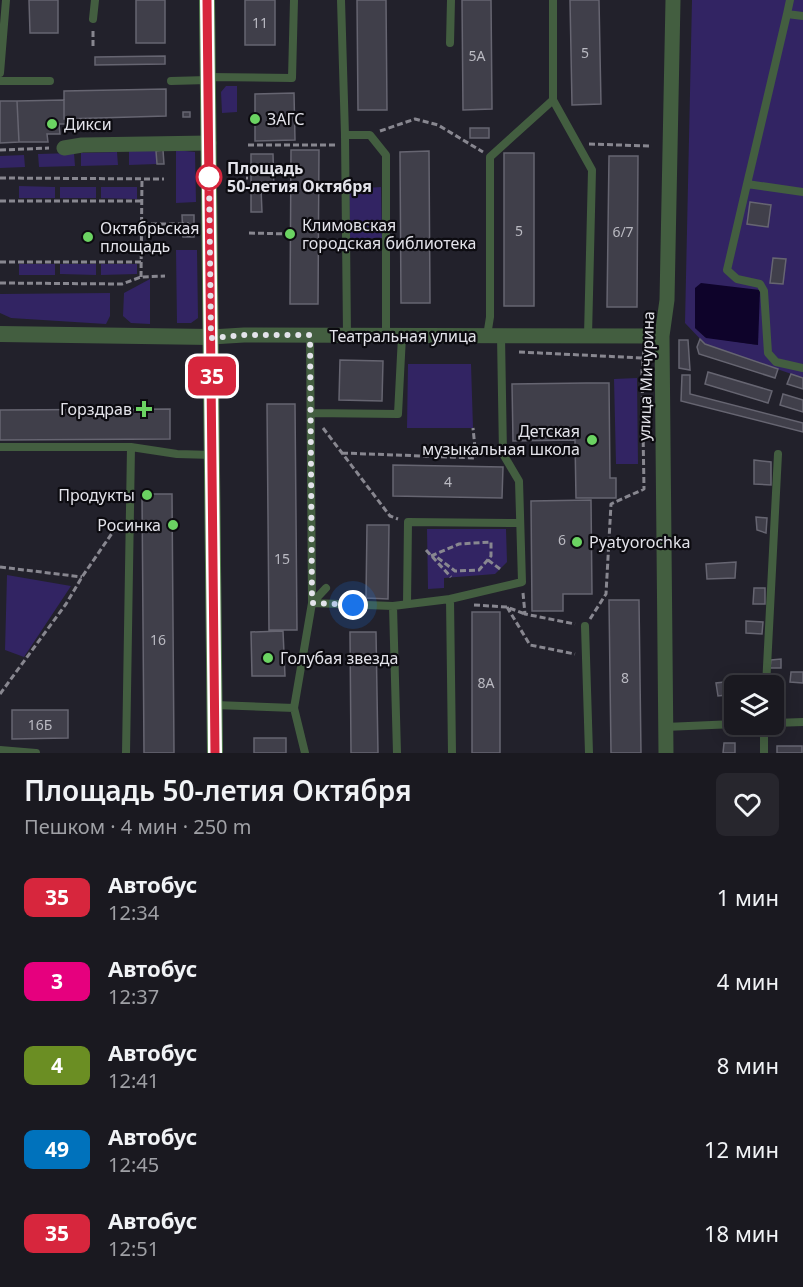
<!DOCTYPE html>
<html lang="ru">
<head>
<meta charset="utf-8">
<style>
	body { margin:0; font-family:"Noto Sans",sans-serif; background:#27262d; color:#f1f3f6; height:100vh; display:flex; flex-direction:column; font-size:22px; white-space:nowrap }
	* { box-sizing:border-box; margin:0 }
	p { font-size:20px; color:#9fa0a5 }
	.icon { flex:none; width:33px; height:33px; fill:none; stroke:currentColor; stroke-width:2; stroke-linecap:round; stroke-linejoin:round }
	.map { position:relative; height:753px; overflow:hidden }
	.panel { display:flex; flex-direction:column; background:#1a1920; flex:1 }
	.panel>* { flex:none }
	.badge { padding:0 12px; border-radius:9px; font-size:21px; line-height:39px }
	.tools { position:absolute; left:724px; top:675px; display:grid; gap:12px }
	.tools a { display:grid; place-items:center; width:60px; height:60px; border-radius:9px; background:#1a1920; box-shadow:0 3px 15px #0003,0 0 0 2px #38383e; font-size:30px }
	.you { position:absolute; width:30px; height:30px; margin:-15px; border:4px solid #fff; border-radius:50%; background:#1a73e8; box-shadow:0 0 0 9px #1a73e833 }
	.map>.badge { position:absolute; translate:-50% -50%; box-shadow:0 0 0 3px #fff }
	.round { display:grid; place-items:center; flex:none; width:63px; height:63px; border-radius:9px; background:#27262d }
	.summary { display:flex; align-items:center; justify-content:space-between; height:102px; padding:0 24px }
	h1 { font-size:28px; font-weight:600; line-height:45px }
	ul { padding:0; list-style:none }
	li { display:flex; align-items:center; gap:18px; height:84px; padding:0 24px }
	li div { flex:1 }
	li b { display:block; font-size:22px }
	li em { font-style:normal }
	li .badge { min-width:66px; font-weight:700; text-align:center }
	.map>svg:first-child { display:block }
</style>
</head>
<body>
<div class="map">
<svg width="803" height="753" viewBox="0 0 803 753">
	<rect width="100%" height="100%" fill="#22212b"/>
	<!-- green -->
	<path fill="#322463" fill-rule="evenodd" d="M692,0H803V378L705,344L685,323ZM695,328L758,345L705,337Z
		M226,86H237V112L222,113L221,92Z
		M176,150L195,152L196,202L176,203Z
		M129,151H156L157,164L129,165Z
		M117,152L118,165L81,166V153Z
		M74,153L75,166L39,167L38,154Z
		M24,155L25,167L0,168V156Z
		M19,186L55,187V198H19Z
		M60,187H96V198H60Z
		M101,187H137V199L101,198Z
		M381,187L382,238L350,239L349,189Z
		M176,250H197L198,318L191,323H177Z
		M19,264H55V275H19Z
		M60,264H96V275L60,274Z
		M101,264H137V274L101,275Z
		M150,279V324L131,323L123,316L124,293Z
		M110,293V316L106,324L11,318L0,313V294Z
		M408,364H471L473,428H407Z
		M637,378L638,464H616L614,379Z
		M427,529H506L507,562L495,574L444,578V588L428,589Z
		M7,575L71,586L24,657L5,650Z"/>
	<!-- water -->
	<path fill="#0e032a" d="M701,283L760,290L758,345L706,338L695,328V288Z"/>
	<!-- building -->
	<path fill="#403f4a" stroke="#666571" stroke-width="1.5" d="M29,0H58V33H30Z
		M136,0H165V43H136Z
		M245,0H275V45H245Z
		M357,0H386L387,110H358Z
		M462,0H491L492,109L463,110Z
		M570,0H599L601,104L572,105Z
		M165,56V64L95,65V57Z
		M166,89V116L64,119V91Z
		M294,93L295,140L255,141V94Z
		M64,100V119L71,118V124H59L60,134H47L48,142H19L17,101Z
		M0,101H17L19,142L0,143Z
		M183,112H190V117H183Z
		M470,128H489V138H470Z
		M163,150L164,164H157L156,151Z
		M291,150H319L318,304H290Z
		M429,151L430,303H401L400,152Z
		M504,153H534V306H504Z
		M251,154H273L274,189L251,190Z
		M609,156H638L637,307H607Z
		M261,189L262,212H251V190Z
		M750,202L771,205L768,227L747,224Z
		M182,215H194V237H183Z
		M773,258L786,259L783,284L770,283Z
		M700,339L705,344L778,369L775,378L699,354L697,347Z
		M679,340H688L690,370L679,368Z
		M340,360L383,361L382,401L339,400Z
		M708,372L772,391L768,403L705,384Z
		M791,374L803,378V389L787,384Z
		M682,375H690V394L803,423V432L681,401Z
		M586,383H609L610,478H616V498H576L575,440L513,441L512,384Z
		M783,394L803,400V412L780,405Z
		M267,404H295L297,630H269Z
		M170,409V439L0,440V410Z
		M754,460L771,462V485L754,484Z
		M393,465L503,467L502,498L393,496Z
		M142,494H172L174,753H144Z
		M591,500L592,594H563V611H532L531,501Z
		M756,517L767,518L766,533L757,530Z
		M367,525H389L388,599L366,598Z
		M736,562L735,578L707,579L706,564Z
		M754,588H765V604H753Z
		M609,600H639L641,753H611Z
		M472,612H500V753H472Z
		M746,621L763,622L762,634L746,633Z
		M283,631L285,676H252L251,632Z
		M350,632H376L378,753H351Z
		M781,659V668H770L771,660Z
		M791,672H803V683L790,682Z
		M724,682L726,695L718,696L716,683Z
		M12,710H68V738L12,739Z
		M254,738H286V753H254Z
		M724,743H735V753H723Z
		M777,746H802V753H777Z"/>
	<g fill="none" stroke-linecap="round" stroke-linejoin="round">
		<!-- path -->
		<path stroke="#888790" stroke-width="3" stroke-dasharray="6 3" stroke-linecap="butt" d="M93,46V29
			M380,131L415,119L438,125L483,152
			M589,144L650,146
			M248,145H336
			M0,150L49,148
			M0,178L164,179
			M246,178H248
			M0,201H142
			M142,224H188L189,237
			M249,233L290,234
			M0,262H142
			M141,277L142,178
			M0,283L122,284L141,277L165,276
			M519,352L643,358
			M323,428L390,516L398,519
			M342,453L476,458L473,428
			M426,550L451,577
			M431,556L459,544L491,542V556L479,570L455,571L434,555
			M488,560L500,569
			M0,567L82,577
			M523,593L525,614L575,624
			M474,605L507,607L525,614
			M507,607L530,645L575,654
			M590,619L606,594L611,504L644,489L642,372L644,349
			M0,694L66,604L82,577L119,523"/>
		<!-- service -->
		<path stroke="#435e40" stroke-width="8" d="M341,0L345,135
			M553,0V100L592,170L588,336
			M787,14L790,0
			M93,19L95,0
			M450,43L451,0
			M0,73L6,0
			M208,77L292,78L294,0
			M0,81H50
			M171,81L208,80
			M747,184L787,14L803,16
			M803,192L747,184L727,270L737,279L760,284L764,291L768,353L776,362L803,368
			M310,335L312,603L393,606
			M347,335L345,135H370L386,155V336
			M487,336L490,317V157L553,100
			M311,413L398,414L402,336
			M0,447H131L177,454L213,455
			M407,604L408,522L520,523
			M585,626L589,753
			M766,686L778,454
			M215,705L294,708L305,753
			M294,708L312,603L326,588
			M774,723L803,722
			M665,727L735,724
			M0,750L36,753
			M126,753L131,447
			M397,753L393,606L450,599
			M452,753L450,599L522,582L519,481L503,454L501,336
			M764,753V724"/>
		<!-- minor -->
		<path stroke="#435e40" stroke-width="15" d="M64,148L82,145L209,143
			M211,337L244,335L662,336
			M666,753L662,336L667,300L673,0"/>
		<!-- tertiary -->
		<path stroke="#435e40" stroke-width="16" d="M0,334L211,337"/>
		<!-- secondary -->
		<path stroke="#547f4f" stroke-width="16" d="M207,0L215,753"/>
	</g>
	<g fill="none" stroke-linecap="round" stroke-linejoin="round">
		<!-- line casing -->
		<g stroke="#fff" stroke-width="14">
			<path id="line" d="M207,0L215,753"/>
		</g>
		<!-- line -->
		<use href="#line" stroke="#d7263d" stroke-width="9"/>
		<!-- walk -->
		<path stroke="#e3e3ea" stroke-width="6" stroke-dasharray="0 10.8" d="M209,177L211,338L244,335H310L312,603L353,605"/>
	</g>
	<!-- markers -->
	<g fill="#6bd362" stroke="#0c0b10" stroke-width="2">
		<circle cx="255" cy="119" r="6"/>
		<circle cx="52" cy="124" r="6"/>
		<circle cx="290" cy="234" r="6"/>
		<circle cx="88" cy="237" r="6"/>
		<path d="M141 400h6v6h6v6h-6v6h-6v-6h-6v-6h6z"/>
		<circle cx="592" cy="440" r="6"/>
		<circle cx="147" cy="495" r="6"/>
		<circle cx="173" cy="525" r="6"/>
		<circle cx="577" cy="542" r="6"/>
		<circle cx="268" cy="658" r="6"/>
	</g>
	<circle fill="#fff" stroke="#d7263d" stroke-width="3" cx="209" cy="177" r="12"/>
	<g text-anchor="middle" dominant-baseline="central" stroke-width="4.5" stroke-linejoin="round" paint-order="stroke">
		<!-- number labels -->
		<g font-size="14" fill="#babac2">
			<text x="260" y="22">11</text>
			<text x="585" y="52">5</text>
			<text x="477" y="55">5А</text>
			<text x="519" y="230">5</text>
			<text x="623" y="231">6/7</text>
			<text x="448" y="481">4</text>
			<text x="562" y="539">6</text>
			<text x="282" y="558">15</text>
			<text x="158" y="639">16</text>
			<text x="625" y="677">8</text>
			<text x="486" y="682">8А</text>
			<text x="40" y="724">16Б</text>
		</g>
		<!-- poi labels -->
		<g font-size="16" fill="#e3e3ea" stroke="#0c0b10" text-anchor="start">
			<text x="267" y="119">ЗАГС</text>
			<text x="64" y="124">Дикси</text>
			<text x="302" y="225">Климовская<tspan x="302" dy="18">городская библиотека</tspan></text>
			<text x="100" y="228">Октябрьская<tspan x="100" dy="18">площадь</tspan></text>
			<text x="132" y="409" text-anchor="end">Горздрав</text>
			<text x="580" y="431" text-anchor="end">Детская<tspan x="580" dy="18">музыкальная школа</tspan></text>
			<text x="135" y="495" text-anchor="end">Продукты</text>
			<text x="161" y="525" text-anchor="end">Росинка</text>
			<text x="589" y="542">Pyatyorochka</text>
			<text x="280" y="658">Голубая звезда</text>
		</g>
		<!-- stop labels -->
		<g font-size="16" font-weight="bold" fill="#e3e3ea" stroke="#0c0b10" text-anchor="start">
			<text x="227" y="168">Площадь<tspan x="227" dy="18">50-летия Октября</tspan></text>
		</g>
		<!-- street labels -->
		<g font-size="16" fill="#e3e3ea" stroke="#0c0b10">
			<text x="403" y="336">Театральная улица</text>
			<text transform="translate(646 376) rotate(-88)">улица Мичурина</text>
		</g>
	</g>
</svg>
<div class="tools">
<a><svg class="icon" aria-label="layers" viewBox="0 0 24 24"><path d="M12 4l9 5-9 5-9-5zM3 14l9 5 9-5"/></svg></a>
</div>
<div class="you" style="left:353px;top:605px"></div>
<b class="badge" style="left:212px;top:376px;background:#d7263d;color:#fff">35</b>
</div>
<section class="panel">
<div class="summary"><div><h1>Площадь 50-летия Октября</h1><p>Пешком · 4 мин · 250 m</p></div><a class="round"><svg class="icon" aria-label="heart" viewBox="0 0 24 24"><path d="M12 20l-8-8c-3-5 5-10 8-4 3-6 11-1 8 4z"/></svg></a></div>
<ul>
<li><span class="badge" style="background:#d7263d;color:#fff">35</span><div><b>Автобус</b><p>12:34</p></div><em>1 мин</em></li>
<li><span class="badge" style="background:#e6007e;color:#fff">3</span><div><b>Автобус</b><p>12:37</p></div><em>4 мин</em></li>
<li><span class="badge" style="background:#6b8e23;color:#fff">4</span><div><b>Автобус</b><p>12:41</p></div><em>8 мин</em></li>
<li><span class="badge" style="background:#0072bc;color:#fff">49</span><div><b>Автобус</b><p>12:45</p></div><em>12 мин</em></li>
<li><span class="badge" style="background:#d7263d;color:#fff">35</span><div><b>Автобус</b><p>12:51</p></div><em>18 мин</em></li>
</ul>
</section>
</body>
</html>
